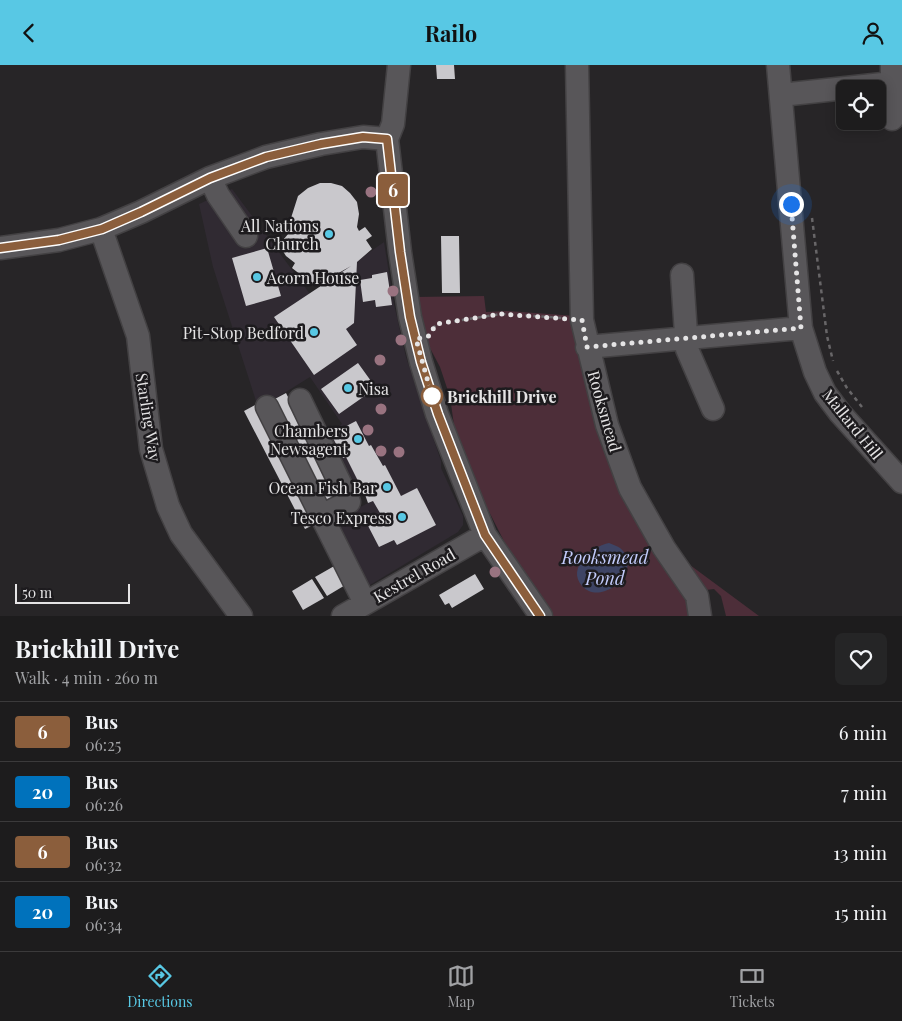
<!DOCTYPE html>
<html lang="en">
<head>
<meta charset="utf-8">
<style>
	body { margin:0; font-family:"Playfair Display",serif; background:#252526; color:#f1f3f6; height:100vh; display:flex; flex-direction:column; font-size:19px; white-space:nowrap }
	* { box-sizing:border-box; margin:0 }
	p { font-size:16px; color:#a0a1a4 }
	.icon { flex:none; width:28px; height:28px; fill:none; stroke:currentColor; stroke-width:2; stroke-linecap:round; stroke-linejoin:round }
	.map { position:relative; height:551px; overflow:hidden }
	.panel { display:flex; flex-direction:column; background:#1d1c1d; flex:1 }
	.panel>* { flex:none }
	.badge { padding:0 10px; border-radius:4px; font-size:18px; line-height:32px }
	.fabs { position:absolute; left:836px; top:15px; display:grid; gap:10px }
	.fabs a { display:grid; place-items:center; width:50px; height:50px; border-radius:8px; background:#1d1c1d; box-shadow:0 2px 12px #0003,0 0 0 1px #3b3a3b; font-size:25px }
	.scale { position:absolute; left:15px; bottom:12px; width:115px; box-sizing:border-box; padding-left:5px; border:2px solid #e5e4e5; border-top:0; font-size:14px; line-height:18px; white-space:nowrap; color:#e5e4e5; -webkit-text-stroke:4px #1d1b1e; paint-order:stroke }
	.you { position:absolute; width:25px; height:25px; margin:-12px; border:4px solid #fff; border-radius:50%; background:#1a73e8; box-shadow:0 0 0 8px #1a73e833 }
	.map>.badge { position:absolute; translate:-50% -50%; box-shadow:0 0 0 2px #fff }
	.round { display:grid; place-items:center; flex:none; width:52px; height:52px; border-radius:8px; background:#252526 }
	.head { display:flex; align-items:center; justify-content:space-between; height:85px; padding:0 15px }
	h1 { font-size:24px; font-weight:700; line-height:38px }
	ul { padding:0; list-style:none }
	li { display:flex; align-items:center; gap:15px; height:60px; padding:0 15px; border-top:1px solid #3b3a3b }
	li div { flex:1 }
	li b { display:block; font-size:19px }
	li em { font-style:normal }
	li .badge { min-width:55px; font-weight:700; text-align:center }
	header { display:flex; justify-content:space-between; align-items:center; height:65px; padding:0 15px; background:#58c8e4; color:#111; font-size:22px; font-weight:700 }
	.tab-bar { display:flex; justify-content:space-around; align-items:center; height:70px; border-top:1px solid #3b3a3b; background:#1d1c1d; font-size:14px; color:#a0a1a4 }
	.tab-bar a { display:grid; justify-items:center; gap:2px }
	.tab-bar .current { color:#58c8e4 }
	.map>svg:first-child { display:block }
</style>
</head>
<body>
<header><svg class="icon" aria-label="back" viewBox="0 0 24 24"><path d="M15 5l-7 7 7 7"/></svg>Railo<svg class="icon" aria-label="person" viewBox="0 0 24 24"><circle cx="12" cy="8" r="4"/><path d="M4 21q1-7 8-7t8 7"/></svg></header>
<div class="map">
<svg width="902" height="551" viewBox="0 0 902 551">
	<rect width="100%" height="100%" fill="#272527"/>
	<!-- built -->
	<path fill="#302a32" d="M232,124L310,229L384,177L394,239L406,292L441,396V403L463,451V460L458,467L365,523L330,458L368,438L358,417L355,419L326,369L342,359L310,312L273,335L257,339L213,202L199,139Z"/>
	<!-- green -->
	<path fill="#4d2e39" d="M484,231L486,247L507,246L576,251L584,299L691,535L695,551H551L511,490L475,419L456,374L450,332L440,302L423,270L415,232Z
		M690,500L759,551H726L721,531L714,524L706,525Z"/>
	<!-- water -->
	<path fill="#3e4464" d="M609,478C612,479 617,481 620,483C645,504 602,543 582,521C566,503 592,481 609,478Z"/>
	<!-- building -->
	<path fill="#c9c8cc" d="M436,0H454L455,14H437Z
		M320,118H331L342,121L350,128L357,137L359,149L357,162L359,166L365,162L372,171L366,175L372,184L357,197L354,258L346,264L357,280L314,310L274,252L351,201L321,218L318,216L314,220L292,203L295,198L286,191L279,180L293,163L291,153L298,131L308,123Z
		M441,171H459L460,228H442Z
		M267,183L281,231L246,241L232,193Z
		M387,207L392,240L376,242L375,235L363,237L360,215L372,213V210Z
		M358,298L376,323L339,349L321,324Z
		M286,328L337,431L325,437L273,335Z
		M257,339L317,458L305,464L244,346Z
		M356,356L369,381L371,380L383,401L385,400L401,431L417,423L436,460L397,480L394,475L379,482L365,455L380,448L373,436L368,438L360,415L358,416L346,392L343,393L331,369Z
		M336,500L347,519L327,531L315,512Z
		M475,509L484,524L452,543L449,538L445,540L439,530Z
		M312,514L324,533L303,545L292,526Z"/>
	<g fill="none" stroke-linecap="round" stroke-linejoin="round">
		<!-- minor casing -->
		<g stroke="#434143" stroke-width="25">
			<path id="minor" d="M399,0L393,59L387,74L400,187L410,252L421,297L437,349L485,470L541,551
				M577,0L582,255L607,360L630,423L664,483L697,531L700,551
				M778,0L801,263L815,307L825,328L840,348L902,417
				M892,0V54
				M781,30L892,18
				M210,113L218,130L246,171
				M101,164L138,271L151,384L168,441L181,469L241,551
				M0,183L59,175L101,164L141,147L210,113L266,92L321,79L363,72L387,74
				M682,210L687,284L713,344
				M587,282L801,263
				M300,335L349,437L321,451
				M267,342L365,538
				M343,551L485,470"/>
		</g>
		<!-- path -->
		<path stroke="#686668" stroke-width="2.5" stroke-dasharray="4 4" stroke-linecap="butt" d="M812,153L827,271L833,296
			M433,264L436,259L501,249L563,253
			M837,306L847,323L862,342"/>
		<!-- minor -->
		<use href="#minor" stroke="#585659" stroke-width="22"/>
	</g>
	<!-- trees -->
	<g fill="#997380">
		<circle cx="371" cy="127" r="5.5"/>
		<circle cx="393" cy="226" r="5.5"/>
		<circle cx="401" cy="275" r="5.5"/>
		<circle cx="380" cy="295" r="5.5"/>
		<circle cx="381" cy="344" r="5.5"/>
		<circle cx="368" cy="365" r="5.5"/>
		<circle cx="381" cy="386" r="5.5"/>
		<circle cx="399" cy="387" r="5.5"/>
		<circle cx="495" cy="507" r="5.5"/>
	</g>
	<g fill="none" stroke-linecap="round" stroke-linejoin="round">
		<!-- line casing -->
		<g stroke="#fff" stroke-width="11">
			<path id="line" d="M0,183L59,175L102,164L141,147L210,113L266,92L321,79L363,72L387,74L400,187L410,252L421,297L438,349L485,470L540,551"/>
		</g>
		<!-- line -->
		<use href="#line" stroke="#8b5e3c" stroke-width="8"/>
		<!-- walk -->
		<path stroke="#e5e4e5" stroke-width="5" stroke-dasharray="0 9" d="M432,331L416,274L429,271L436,259L501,249L582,255L587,282L801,263L791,139"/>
	</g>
	<!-- markers -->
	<g fill="#58c8e4" stroke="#1d1b1e" stroke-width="2">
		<circle cx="329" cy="169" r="5"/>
		<circle cx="257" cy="212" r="5"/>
		<circle cx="314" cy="267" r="5"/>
		<circle cx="348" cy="323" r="5"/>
		<circle cx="358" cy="374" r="5"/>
		<circle cx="387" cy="422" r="5"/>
		<circle cx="402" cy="452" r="5"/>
	</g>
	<circle fill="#fff" stroke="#8b5e3c" stroke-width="2.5" cx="432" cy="331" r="10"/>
	<g text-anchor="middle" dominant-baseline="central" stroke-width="5" stroke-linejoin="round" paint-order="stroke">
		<!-- poi labels -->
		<g font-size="16" fill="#e5e4e5" stroke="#1d1b1e" text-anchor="end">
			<text x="319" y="160">All Nations<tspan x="319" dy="18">Church</tspan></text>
			<text x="267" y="212" text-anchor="start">Acorn House</text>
			<text x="304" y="267">Pit-Stop Bedford</text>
			<text x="358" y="323" text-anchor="start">Nisa</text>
			<text x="348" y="365">Chambers<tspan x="348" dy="18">Newsagent</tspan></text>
			<text x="377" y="422">Ocean Fish Bar</text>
			<text x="392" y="452">Tesco Express</text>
		</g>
		<!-- stop labels -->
		<g font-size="16" font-weight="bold" fill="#e5e4e5" stroke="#1d1b1e" text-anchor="start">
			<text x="447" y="331">Brickhill Drive</text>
		</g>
		<!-- street labels -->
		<g font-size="16" fill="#e5e4e5" stroke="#1d1b1e">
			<text transform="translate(605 346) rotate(74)">Rooksmead</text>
			<text transform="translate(149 352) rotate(81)">Starling Way</text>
			<text transform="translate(853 359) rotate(51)">Mallard Hill</text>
			<text transform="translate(414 510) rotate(-30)">Kestrel Road</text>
		</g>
		<!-- water labels -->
		<g font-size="18" font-style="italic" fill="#c2cbfb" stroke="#1d1b1e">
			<text x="605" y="492">Rooksmead<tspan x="605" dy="21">Pond</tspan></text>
		</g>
	</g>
</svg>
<div class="fabs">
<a><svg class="icon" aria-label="locate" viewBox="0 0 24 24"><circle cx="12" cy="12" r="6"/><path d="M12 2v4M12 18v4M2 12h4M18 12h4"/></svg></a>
</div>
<div class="scale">50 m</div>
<div class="you" style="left:791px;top:139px"></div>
<b class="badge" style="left:393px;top:125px;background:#8b5e3c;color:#fff">6</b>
</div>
<section class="panel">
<div class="head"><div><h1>Brickhill Drive</h1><p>Walk · 4 min · 260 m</p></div><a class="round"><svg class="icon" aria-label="heart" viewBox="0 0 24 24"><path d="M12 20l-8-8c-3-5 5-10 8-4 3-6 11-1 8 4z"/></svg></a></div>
<ul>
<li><span class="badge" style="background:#8b5e3c;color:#fff">6</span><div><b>Bus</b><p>06:25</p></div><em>6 min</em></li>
<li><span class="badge" style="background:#0072bc;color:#fff">20</span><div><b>Bus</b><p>06:26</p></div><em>7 min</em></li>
<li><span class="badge" style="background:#8b5e3c;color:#fff">6</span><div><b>Bus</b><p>06:32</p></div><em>13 min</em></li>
<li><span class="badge" style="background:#0072bc;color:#fff">20</span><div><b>Bus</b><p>06:34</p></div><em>15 min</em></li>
</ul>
</section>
<nav class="tab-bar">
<a class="current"><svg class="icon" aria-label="directions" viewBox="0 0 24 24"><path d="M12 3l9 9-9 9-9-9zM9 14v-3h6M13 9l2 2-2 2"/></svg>Directions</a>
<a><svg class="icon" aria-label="map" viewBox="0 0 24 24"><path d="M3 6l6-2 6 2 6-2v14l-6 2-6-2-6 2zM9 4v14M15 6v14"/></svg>Map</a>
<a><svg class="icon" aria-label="tickets" viewBox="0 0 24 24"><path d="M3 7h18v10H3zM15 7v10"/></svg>Tickets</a>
</nav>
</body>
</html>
